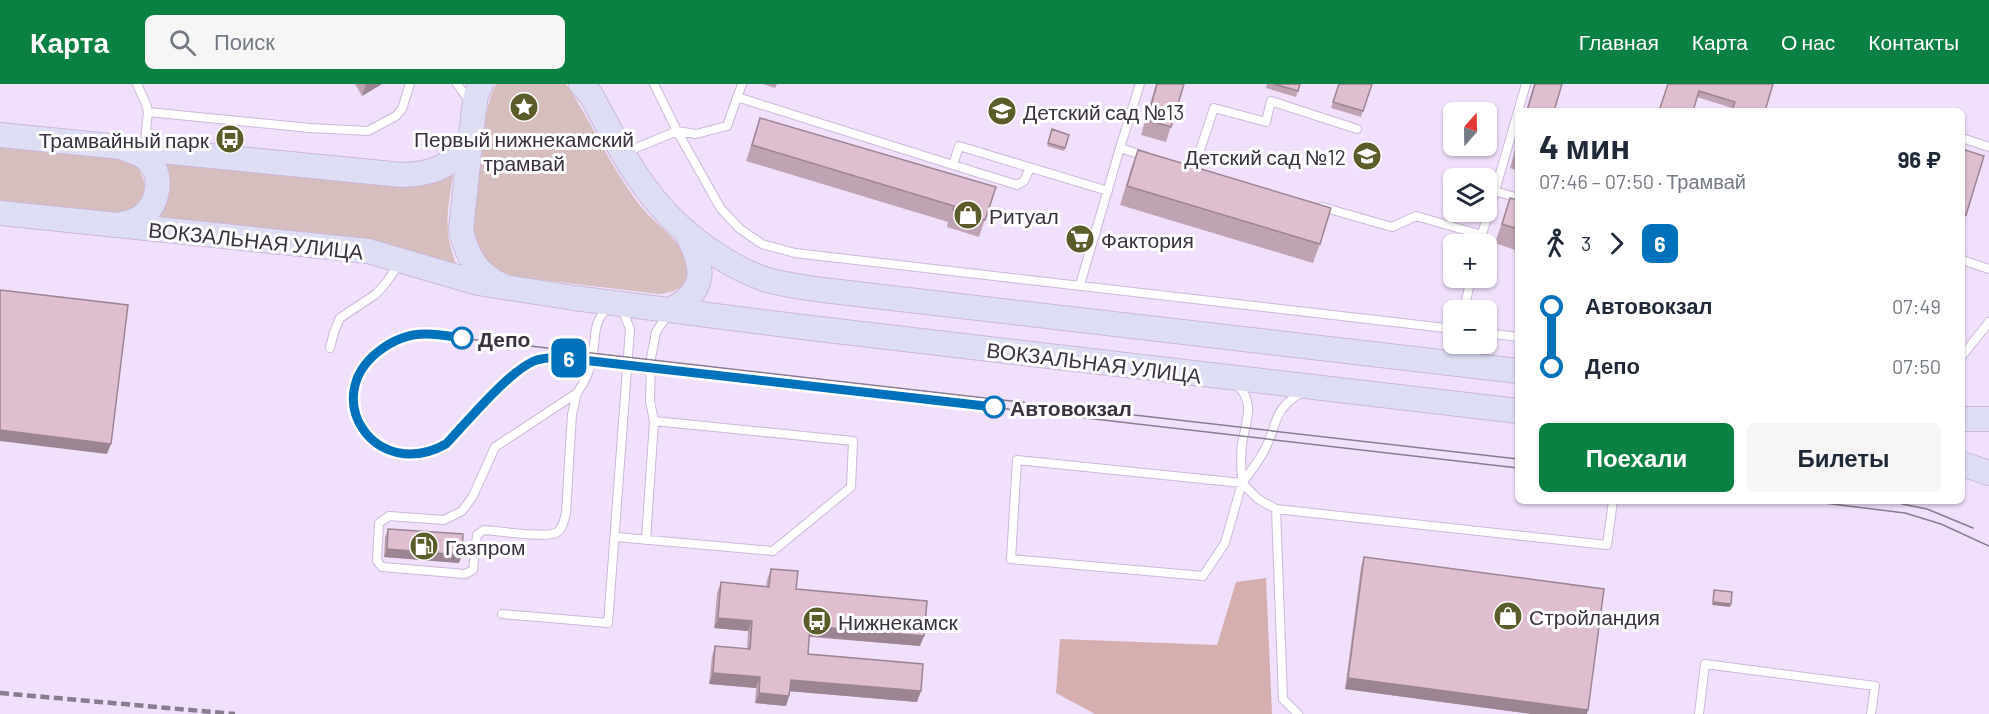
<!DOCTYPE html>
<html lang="ru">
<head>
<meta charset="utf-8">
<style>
	body { margin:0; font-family:Barlow,sans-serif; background:#f6f6f7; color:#1f2937; height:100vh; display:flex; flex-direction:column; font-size:22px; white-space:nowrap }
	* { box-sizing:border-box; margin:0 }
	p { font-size:20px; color:#747a83 }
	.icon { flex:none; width:33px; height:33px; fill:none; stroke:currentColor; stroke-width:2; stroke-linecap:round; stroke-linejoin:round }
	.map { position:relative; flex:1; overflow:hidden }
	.drawer { position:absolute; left:1515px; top:24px; width:450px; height:396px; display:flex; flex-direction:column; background:#fff; border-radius:9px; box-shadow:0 2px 4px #0004 }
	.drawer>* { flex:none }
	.badge { padding:0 12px; border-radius:9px; font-size:21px; line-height:39px }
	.needle { width:39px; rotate:20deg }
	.buttons { position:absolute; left:1443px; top:18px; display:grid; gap:12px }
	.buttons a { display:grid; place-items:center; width:54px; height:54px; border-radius:9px; background:#fff; box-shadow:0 2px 4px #0004; font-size:30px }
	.map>.badge { position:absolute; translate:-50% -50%; box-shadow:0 0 0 3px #fff }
	.legs { display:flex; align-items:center; gap:9px; height:66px; padding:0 24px; font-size:20px }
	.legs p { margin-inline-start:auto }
	.summary { display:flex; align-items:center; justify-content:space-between; height:102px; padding:0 24px }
	h1 { font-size:33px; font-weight:700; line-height:45px }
	.button { display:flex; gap:12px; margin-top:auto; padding:12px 24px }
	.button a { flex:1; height:69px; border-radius:9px; background:#0b8043; color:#fff; font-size:24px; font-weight:700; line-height:69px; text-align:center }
	.button a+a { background:#f6f6f7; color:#1f2937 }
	ul { padding:0 24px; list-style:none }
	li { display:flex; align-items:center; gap:21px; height:60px; font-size:22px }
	li i { display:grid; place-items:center; width:9px; height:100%; margin:0 8px; background:currentColor }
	li i::after { content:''; width:15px; height:15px; margin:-8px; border:4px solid; border-radius:50%; background:#fff }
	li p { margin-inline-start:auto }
	li:first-child i { background:linear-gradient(#0000 50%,currentColor 0) }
	li:last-child i { background:linear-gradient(currentColor 50%,#0000 0) }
	header { display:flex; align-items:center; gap:36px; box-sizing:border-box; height:84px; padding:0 30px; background:#0b8043; color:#fff }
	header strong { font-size:28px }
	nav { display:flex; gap:33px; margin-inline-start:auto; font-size:21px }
	.search { width:420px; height:54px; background:#f6f6f7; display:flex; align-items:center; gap:15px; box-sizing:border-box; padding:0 21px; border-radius:9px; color:#747a83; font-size:22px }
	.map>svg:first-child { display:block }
</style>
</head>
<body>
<header>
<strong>Карта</strong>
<div class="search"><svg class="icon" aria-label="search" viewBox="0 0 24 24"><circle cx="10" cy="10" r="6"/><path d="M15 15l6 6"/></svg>Поиск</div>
<nav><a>Главная</a><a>Карта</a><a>О нас</a><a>Контакты</a></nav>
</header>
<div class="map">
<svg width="1989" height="630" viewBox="0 0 1989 630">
	<rect width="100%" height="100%" fill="#f1e0fb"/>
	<!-- green -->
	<path fill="#d6bdbe" d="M496,0H566C594,41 612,88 644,126C657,142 688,162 689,183C690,203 676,208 659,210L516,193C499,188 485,179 477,163C466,141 483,21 496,0Z
		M0,61L118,71L139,84L145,100L143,111L137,120L128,127L116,130L0,119Z
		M164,77L454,87C448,122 442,147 457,182L380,158L156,135Z"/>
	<!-- forest -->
	<path fill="#d5afb0" d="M1266,494L1272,630H1095L1056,609L1060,555L1217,561L1236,498Z"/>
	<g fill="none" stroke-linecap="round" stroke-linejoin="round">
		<!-- lane casing -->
		<g stroke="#ccb8d8" stroke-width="10">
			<path id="lane" d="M137,0L146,20L148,28
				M457,0L471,19
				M654,0L677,47L721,125L740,145L762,160L795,169L1454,245
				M737,13L953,81L959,62L1108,107
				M1962,54L1989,63
				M1120,64L1140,0
				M144,65L148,28L310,44L368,47L396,32L402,25L410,0
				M624,69L677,47L696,50L727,42L742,0
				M953,81L1017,101L1024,97L1030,84
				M1193,87L1214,24L1266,38L1271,17L1357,45
				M1495,107L1526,0
				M1322,123L1392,143L1416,132L1482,151
				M1479,160L1495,107L1518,114
				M1962,176L1989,185
				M1080,201L1120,64L1145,72
				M1464,226L1471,194
				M1486,249L1518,253
				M330,264L334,248L340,234L376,210L385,200L400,179
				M1962,272L1989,238
				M1236,300C1257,319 1245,338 1242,361C1240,373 1242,387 1242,399L1258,415L1276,425L1607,461L1613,417
				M577,309L572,330L566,429C564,436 563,445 556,449C544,454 499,447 484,446L477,451L473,486L465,490L382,483L377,477L379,439L389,432L444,436L462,427L473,412L495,363L577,309C585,298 590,288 592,274C597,252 591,238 610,222
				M1017,376L1242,399L1225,459L1203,492L1011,475Z
				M1243,398C1250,388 1258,378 1264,367C1279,340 1271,324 1305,307
				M1276,425L1283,615L1298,630
				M616,453L773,467L851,403L853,357L654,337
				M646,456L654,337L650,317L651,274L656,248L668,230
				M502,530L608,539L630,245L622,225
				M1699,630L1705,580L1875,602L1871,630"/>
		</g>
		<!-- secondary casing -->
		<g stroke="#ccb8d8" stroke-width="26">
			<path id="secondary" d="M481,0L476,11L474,24L461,145C466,171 477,190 501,201
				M581,0L591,11C607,40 622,72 642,99C670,140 717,178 764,195C783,201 804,203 823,206L1518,287
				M0,51L402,91C436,90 455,81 471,51
				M0,129L368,167L478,199L574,214L811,244L1518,327
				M118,141C126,139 134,138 141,133C158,121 164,93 149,77C143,71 135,68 128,66
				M670,226C709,206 704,182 686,148
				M1962,335H1989
				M1962,380L1989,389"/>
		</g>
		<!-- lane -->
		<use href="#lane" stroke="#fff" stroke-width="8"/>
		<!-- secondary -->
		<use href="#secondary" stroke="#dddef3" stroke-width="24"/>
		<!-- tram -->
		<path stroke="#887c8f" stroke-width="1.5" d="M1518,375L425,250C303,268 357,410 445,360L510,294L533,278L556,273L1518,384
			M1808,417L1905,429L1941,440L1989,462
			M1902,420L1927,425L1973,444"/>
		<!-- rail -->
		<path stroke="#887c8f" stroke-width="4.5" stroke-dasharray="9 4.5" stroke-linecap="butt" d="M0,609L235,630"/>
	</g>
	<!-- wall -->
	<path fill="#c0a3b3" d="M355,0H382L362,12Z
		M763,0H777L775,4Z
		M1156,0H1184L1166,58L1141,51Z
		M1267,0H1300L1296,13L1266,4Z
		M1339,0H1372L1361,33L1331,24Z
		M1534,0H1562L1554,27H1526Z
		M1668,0H1773L1732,24L1697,13Z
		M760,34L996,103L979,153L947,143L948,138L746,77Z
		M1052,45L1069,51L1064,67L1047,62Z
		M1518,56V87L1510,84Z
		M1962,65L1966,131L1962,142Z
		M1138,66L1320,160L1313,179L1120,121L1131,85Z
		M1510,114L1518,116V167L1495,159Z
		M388,445L459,479L384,473L385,453Z
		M1364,473L1587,630H1531L1345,605L1361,483Z
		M771,485L796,505L920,562L809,553L808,570L917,618L790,607L789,612L786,622L755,619L756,604L709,600L712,572L715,562L747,565L748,547L714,544L717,509L721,498L766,502L767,496Z"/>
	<!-- shaded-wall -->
	<path fill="#9c8592" d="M366,0H382L362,12Z
		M0,346L111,360L107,370L0,357Z
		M387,465L462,471L459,479L384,473Z
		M1713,518L1731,520L1730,523L1712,521Z
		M718,534L752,537L748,547L714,544Z
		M810,542L924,552L920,562L806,552Z
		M713,589L760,593L756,604L709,600Z
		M1348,594L1588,626L1587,630H1531L1345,605Z
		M791,596L921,607L917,618L787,607Z
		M759,609L789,612L786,622L755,619Z"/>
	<!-- building -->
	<path fill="#dfbed0" stroke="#9c8592" stroke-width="1.5" d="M1157,0H1184L1171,43L1147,36Z
		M1274,0H1300L1298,7Z
		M1339,0H1372L1363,27L1333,18Z
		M1535,0H1562L1554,27H1527Z
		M1668,0H1773L1765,27H1732L1735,18L1699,7L1693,27H1659Z
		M760,34L996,103L985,136L953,126L954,122L752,61Z
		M1052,45L1069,51L1065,64L1048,59Z
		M1518,59V70L1515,69Z
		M1962,65L1984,72L1966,131L1962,130Z
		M1138,66L1331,124L1320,160L1127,102Z
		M1510,114L1518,116V145L1502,140Z
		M0,206L128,221L111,360L0,346Z
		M388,445L463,450L462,471L387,465Z
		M1364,473L1604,505L1588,626L1348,594Z
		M771,485L798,487L796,505L927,517L924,552L810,542L808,570L923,580L921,607L791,596L789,612L759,609L760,593L713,589L715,562L750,565L752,537L718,534L721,498L769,503Z
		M1714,506L1732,508L1731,520L1713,518Z"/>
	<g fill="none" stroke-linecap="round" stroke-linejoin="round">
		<!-- line-1 casing -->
		<g stroke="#fff" stroke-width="14">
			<path id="line-1" d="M462,254C450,252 437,250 425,250C409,250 392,257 379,267C318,314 376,399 446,360C467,338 507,289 534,277C541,274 549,274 556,273L994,323"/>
		</g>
		<!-- line-1 -->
		<use href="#line-1" stroke="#0072bc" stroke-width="9"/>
	</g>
	<!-- icons -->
	<defs>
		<g id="sight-disc" transform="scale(1.5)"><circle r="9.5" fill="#5b5c29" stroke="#fff"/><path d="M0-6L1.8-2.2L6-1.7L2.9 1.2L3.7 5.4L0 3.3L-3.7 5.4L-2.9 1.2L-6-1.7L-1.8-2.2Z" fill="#fff"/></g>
		<g id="school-disc" transform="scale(1.5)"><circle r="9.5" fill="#5b5c29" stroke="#fff"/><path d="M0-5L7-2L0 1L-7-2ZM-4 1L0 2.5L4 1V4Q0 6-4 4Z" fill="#fff"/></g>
		<g id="bus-disc" transform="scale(1.5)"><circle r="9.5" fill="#5b5c29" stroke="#fff"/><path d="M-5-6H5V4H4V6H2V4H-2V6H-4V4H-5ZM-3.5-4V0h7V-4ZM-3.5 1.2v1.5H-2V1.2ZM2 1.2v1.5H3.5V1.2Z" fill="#fff"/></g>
		<g id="shop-disc" transform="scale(1.5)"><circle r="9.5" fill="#5b5c29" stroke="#fff"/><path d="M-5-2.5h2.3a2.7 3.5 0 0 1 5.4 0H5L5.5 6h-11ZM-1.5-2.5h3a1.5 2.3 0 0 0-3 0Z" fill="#fff"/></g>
		<g id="supermarket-disc" transform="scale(1.5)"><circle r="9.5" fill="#5b5c29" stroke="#fff"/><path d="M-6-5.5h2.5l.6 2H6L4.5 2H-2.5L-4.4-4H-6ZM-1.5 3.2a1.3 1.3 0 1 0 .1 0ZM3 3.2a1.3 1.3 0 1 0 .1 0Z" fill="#fff"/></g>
		<g id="fuel-disc" transform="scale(1.5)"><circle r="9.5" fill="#5b5c29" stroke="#fff"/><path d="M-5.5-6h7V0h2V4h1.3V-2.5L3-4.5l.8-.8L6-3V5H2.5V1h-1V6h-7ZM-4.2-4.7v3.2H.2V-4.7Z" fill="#fff"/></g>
	</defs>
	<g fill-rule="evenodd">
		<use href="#sight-disc" x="524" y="23"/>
		<use href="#school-disc" x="1002" y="27"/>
		<use href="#bus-disc" x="230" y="55"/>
		<use href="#school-disc" x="1367" y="72"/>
		<use href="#shop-disc" x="968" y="131"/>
		<use href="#supermarket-disc" x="1080" y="155"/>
		<use href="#fuel-disc" x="424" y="462"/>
		<use href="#shop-disc" x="1508" y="532"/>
		<use href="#bus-disc" x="817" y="537"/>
	</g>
	<!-- markers -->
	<g fill="#fff" stroke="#0072bc" stroke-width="3">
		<circle cx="462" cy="254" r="10"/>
		<circle cx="994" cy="323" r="10"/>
	</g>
	<g text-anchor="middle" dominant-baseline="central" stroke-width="6" stroke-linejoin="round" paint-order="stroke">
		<!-- poi labels -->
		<g font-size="21" fill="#3a323f" stroke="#fff" text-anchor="start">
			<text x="1023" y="27">Детский сад №13</text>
			<text x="524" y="54" text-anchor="middle">Первый нижнекамский<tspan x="524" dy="24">трамвай</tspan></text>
			<text x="209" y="55" text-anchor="end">Трамвайный парк</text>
			<text x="1346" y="72" text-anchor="end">Детский сад №12</text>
			<text x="989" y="131">Ритуал</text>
			<text x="1101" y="155">Фактория</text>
			<text x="445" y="462">Газпром</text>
			<text x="1529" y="532">Стройландия</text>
			<text x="838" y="537">Нижнекамск</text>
		</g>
		<!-- street labels -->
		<g font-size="21" fill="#3a323f" stroke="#fff">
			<text transform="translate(256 156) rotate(6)">ВОКЗАЛЬНАЯ УЛИЦА</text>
			<text transform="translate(1094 278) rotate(7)">ВОКЗАЛЬНАЯ УЛИЦА</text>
		</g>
		<!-- stop labels -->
		<g font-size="21" font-weight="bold" fill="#3a323f" stroke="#fff" text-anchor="start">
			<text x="478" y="254">Депо</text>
			<text x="1010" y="323">Автовокзал</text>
		</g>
	</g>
</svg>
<div class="buttons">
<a><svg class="needle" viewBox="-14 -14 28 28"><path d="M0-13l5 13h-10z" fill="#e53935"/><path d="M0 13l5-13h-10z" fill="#747a83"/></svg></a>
<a><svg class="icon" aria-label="layers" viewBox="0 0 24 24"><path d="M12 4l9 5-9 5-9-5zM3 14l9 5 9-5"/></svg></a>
<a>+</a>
<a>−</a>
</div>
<b class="badge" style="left:569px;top:274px;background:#0072bc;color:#fff">6</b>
<section class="drawer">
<div class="summary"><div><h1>4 мин</h1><p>07:46 – 07:50 · Трамвай</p></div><b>96 ₽</b></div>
<div class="legs"><svg class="icon" aria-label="walk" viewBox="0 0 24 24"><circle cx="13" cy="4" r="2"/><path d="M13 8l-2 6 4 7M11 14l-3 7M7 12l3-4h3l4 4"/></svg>3<svg class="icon" aria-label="forward" viewBox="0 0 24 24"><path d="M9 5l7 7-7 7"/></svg><b class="badge" style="background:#0072bc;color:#fff">6</b></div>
<ul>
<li><i style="color:#0072bc"></i><b>Автовокзал</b><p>07:49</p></li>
<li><i style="color:#0072bc"></i><b>Депо</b><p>07:50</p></li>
</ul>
<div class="button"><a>Поехали</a><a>Билеты</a></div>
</section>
</div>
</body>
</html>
